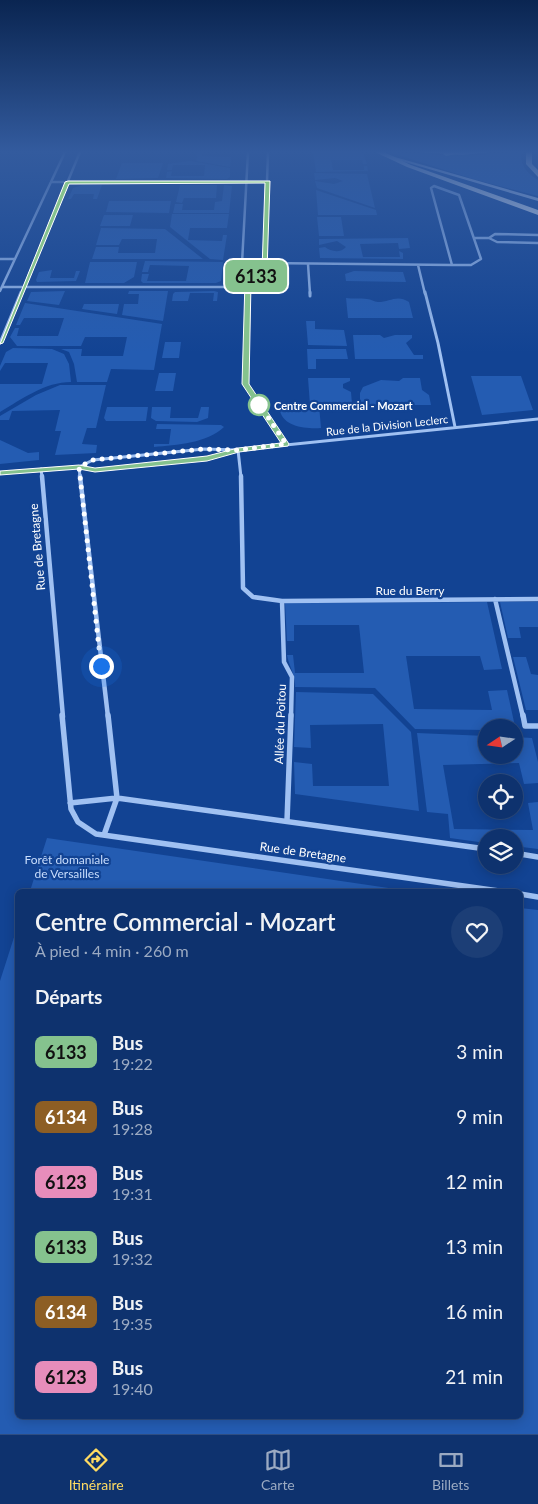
<!DOCTYPE html>
<html lang="fr">
<head>
<meta charset="utf-8">
<style>
	body { margin:0; font-family:Lato,sans-serif; background:#1c3e76; color:#f1f3f6; height:100vh; display:flex; flex-direction:column; font-size:19px; white-space:nowrap }
	* { box-sizing:border-box; margin:0 }
	p { font-size:16px; color:#9baac2 }
	.icon { flex:none; width:28px; height:28px; fill:none; stroke:currentColor; stroke-width:2; stroke-linecap:round; stroke-linejoin:round }
	.map { position:relative; flex:1; overflow:hidden }
	.drawer { position:absolute; left:15px; top:889px; width:508px; height:530px; display:flex; flex-direction:column; background:#0e326e; border-radius:8px; box-shadow:0 2px 12px #0003,0 0 0 1px #2e4d81 }
	.drawer>* { flex:none }
	.badge { padding:0 10px; border-radius:8px; font-size:18px; line-height:32px }
	.needle { width:32px; rotate:257deg }
	.buttons { position:absolute; left:478px; top:719px; display:grid; gap:10px }
	.buttons a { display:grid; place-items:center; width:45px; height:45px; border-radius:50%; background:#0e326e; box-shadow:0 2px 12px #0003,0 0 0 1px #2e4d81; font-size:25px }
	.you { position:absolute; width:25px; height:25px; margin:-12px; border:4px solid #fff; border-radius:50%; background:#1a73e8; box-shadow:0 0 0 8px #1a73e833 }
	.map>.badge { position:absolute; translate:-50% -50%; box-shadow:0 0 0 2px #fff }
	h2 { padding:0 20px; font-size:19px; line-height:45px }
	.round { display:grid; place-items:center; flex:none; width:52px; height:52px; border-radius:26px; background:#1c3e76 }
	.head { display:flex; align-items:center; justify-content:space-between; height:85px; padding:0 20px }
	h1 { font-size:24px; font-weight:600; line-height:38px }
	ul { padding:0; list-style:none }
	li { display:flex; align-items:center; gap:15px; height:65px; padding:0 20px }
	li div { flex:1 }
	li b { display:block; font-size:19px }
	li em { font-style:normal }
	li .badge { min-width:55px; font-weight:700; text-align:center }
	.menu { display:flex; justify-content:space-around; align-items:center; height:70px; border-top:1px solid #2e4d81; background:#0e326e; font-size:14px; color:#9baac2 }
	.menu a { display:grid; justify-items:center; gap:2px }
	.menu .current { color:#ffdb62 }
	.map>svg:first-child { display:block }
</style>
</head>
<body>
<div class="map">
<svg width="538" height="1434" viewBox="0 0 538 1434">
	<rect width="100%" height="100%" fill="#124393"/>
	<!-- green -->
	<path fill="#245cb2" d="M198,152H202V156L231,157L230,167L196,161Z
		M305,152H360L363,153L367,164H363L362,160H331L333,170H364V166H367L368,171L316,172L313,152Z
		M389,152L461,156L521,152C520,165 527,173 538,180V196L473,179Z
		M190,161L230,168V177L227,179L166,178L167,172L172,171L171,176H204L205,165H173L172,170H167L168,164Z
		M122,163H163L158,178L116,179Z
		M314,173L367,174L375,208L317,188L315,181L334,184L343,181L335,178L315,180Z
		M83,185H102L97,199H93L94,194H74L71,199H68L73,188Z
		M180,185H217L216,198H184L182,203L176,202Z
		M224,185L232,186L229,213H173L175,204H183L182,210H214L215,202L222,201Z
		M316,190L376,210L377,215H318Z
		M109,201H171L169,213L106,212Z
		M172,214H229L227,228H190L188,240L222,241L223,235H227L223,260L210,259L170,227Z
		M104,215H133L130,226H100Z
		M317,217H341L344,236H319Z
		M101,228L165,229L203,259H92L96,247H119L118,253H155L157,239H122L119,245H96Z
		M408,238L410,248L399,249L398,243L360,244L363,257H400L399,251L403,253V259L320,258L319,248L325,247C331,252 341,253 346,247L337,241L319,245V239Z
		M145,261L223,262L221,281L216,283H143L141,281L142,274H149L147,281H186L189,266L150,265L148,272H142Z
		M90,262H137L134,277L124,283H85Z
		M52,270L50,278H74L76,271H80L76,281L37,282L36,280L39,272Z
		M354,271L403,272L406,282L346,281L345,274Z
		M65,291L59,305L27,301L31,292Z
		M129,291H168L163,321L122,315L124,304H138L139,294H128Z
		M214,291L218,292L217,301H213L214,293H190L188,301H172L173,294L175,292Z
		M346,298C353,299 360,298 367,299C371,299 374,302 378,302C390,302 397,294 409,302L413,318H348Z
		M25,303L162,324L154,370L111,369L107,382H77L74,364L69,352L61,349H82L81,356H123L127,337H85L81,346H17L10,337L15,328H19L17,336H58L64,318H24L20,325H16Z
		M84,304H119L117,314L82,309Z
		M306,321H315V329L344,330L347,346L308,345Z
		M353,335H380L384,338L395,335H412V338L406,343L414,355H423V359H355Z
		M165,342H181L179,358H162Z
		M13,348L52,349L64,354L69,364L71,382C45,382 22,399 0,412V384H42L48,363H5L0,371V366L6,352Z
		M307,349H346L348,359H316V369H308Z
		M159,373H176L173,391H155Z
		M471,376H521L533,410L482,415Z
		M308,378H350V381L343,384V388L351,392L352,404L319,405L321,428C306,429 284,427 280,411L287,410V404L310,405Z
		M403,378H420L422,390L429,395L431,405H360V393L363,387L381,380L399,381Z
		M60,385H106L96,428H87L82,444L97,445L96,453L55,455L61,431H55L60,410L12,411L9,420H0V416L36,395Z
		M107,407H148L146,421H106L104,418Z
		M152,407H171L170,418H198L201,407H209L208,418L197,422L156,421L151,418Z
		M157,424L221,425L224,427C208,443 176,445 154,447V444H169L171,429H156Z
		M0,440L28,453L39,452V460L0,464Z
		M487,602L502,669L484,670L480,656H406L414,709L492,710L488,691L507,690L516,731H514V728H486V730L415,729L375,688L295,687C296,675 289,667 287,655H293L295,673H364L359,625H294V641H287L285,603Z
		M500,602H538V627H519L521,638H508Z
		M513,657H526L531,674L538,675V710H526Z
		M296,692L373,694L411,732L419,811L295,794L294,762L312,764L313,786H389L383,724L310,725L311,748L294,747Z
		M417,733L486,736V755H514V737L532,738L538,762V783L524,784L519,763L443,765L454,829L533,830L528,803L538,802V849L514,846V838H486V843L450,838L448,814L427,812Z
		M47,838L409,891H30Z
		M520,908L538,910V1434H0V981L17,928L18,1416H520Z"/>
	<g fill="none" stroke-linecap="round" stroke-linejoin="round">
		<!-- street-far3 -->
		<path stroke="#a0c1f2" stroke-width="2.5" d="M248,152L242,263L238,271L239,276L248,281
			M51,182H268
			M434,186L459,195L481,259L471,265H452L431,188Z
			M474,238H489L497,242L538,243
			M489,238L495,234L538,235
			M0,259H15
			M242,263L247,272L257,275
			M265,263L452,265
			M308,264L310,294
			M418,265L425,294
			M248,281L264,271L268,152
			M2,287H248
			M0,291L65,152
			M21,294L80,152
			M248,294V281"/>
		<!-- street-far2 -->
		<path stroke="#a0c1f2" stroke-width="3" d="M248,292L245,384L286,444
			M310,292V296
			M425,292L438,343L455,427
			M0,343L21,292
			M238,450L241,477
			M79,467L80,477
			M79,467L93,460L204,449L238,450L538,419
			M41,469L42,477
			M0,473L79,467L95,470L207,458L231,452"/>
		<!-- street-far1 -->
		<path stroke="#a0c1f2" stroke-width="4.5" d="M42,476L63,717
			M80,476L108,717
			M241,476L243,588L253,597L282,601L538,599
			M495,599L523,717
			M282,601L284,662L292,677L291,717"/>
		<!-- street -->
		<path stroke="#a0c1f2" stroke-width="5.5" d="M62,715L71,809L78,822L96,834L499,891
			M108,715L117,798L486,849
			M523,715L525,726H538
			M70,803L117,798L104,835
			M287,821L291,715
			M514,853L538,857
			M520,894L538,897"/>
		<!-- secondary -->
		<path fill="#cfe0fc" fill-rule="evenodd" d="M420,152H490L462,155Z
			M381,153L538,198V201L381,155Z"/>
		<!-- highway -->
		<path fill="#fff" fill-rule="evenodd" d="M375,152H384L411,165L538,210V215L407,167Z
			M466,152L446,156L443,154L446,152Z
			M526,152H532V164L538,170V177L526,164Z"/>
	</g>
	<!-- sky -->
	<linearGradient id="sky" x2="0" y2="1"><stop stop-color="#0a2551"/><stop offset="0.43" stop-color="#335b9e"/><stop offset="1" stop-color="#335b9e" stop-opacity="0"/></linearGradient>
	<rect width="538" height="353" fill="url(#sky)"/>
	<!-- line -->
	<path fill="#85c28e" stroke="#fff" d="M68,181H270L267,271L251,282L249,384L289,444L288,446L239,452L207,461L95,472L79,469L0,475V471L79,465L95,468L207,456L238,448L281,443L242,384L245,281L262,270L265,183L69,184L3,343L0,344L65,182Z"/>
	<g fill="none" stroke-linecap="round" stroke-linejoin="round">
		<!-- walk -->
		<path stroke="#fff" stroke-width="5" stroke-dasharray="0 9" d="M101,666L79,467L93,460L204,449L238,450L286,444L255,398L259,405"/>
	</g>
	<!-- markers -->
	<circle fill="#fff" stroke="#85c28e" stroke-width="2.5" cx="259" cy="405" r="10"/>
	<g text-anchor="middle" dominant-baseline="central" stroke-width="4.5" stroke-linejoin="round" paint-order="stroke">
		<!-- far-stop labels -->
		<g font-size="11" font-weight="bold" fill="#fff" stroke="#124393" text-anchor="start">
			<text x="274" y="405">Centre Commercial - Mozart</text>
		</g>
		<!-- far-street labels -->
		<g font-size="11" fill="#fff" stroke="#124393">
			<text transform="translate(387 425) rotate(-6)">Rue de la Division Leclerc</text>
		</g>
		<!-- street labels -->
		<g font-size="12" fill="#fff" stroke="#124393">
			<text transform="translate(37 547) rotate(-95)">Rue de Bretagne</text>
			<text x="410" y="590">Rue du Berry</text>
			<text transform="translate(280 724) rotate(-88)">Allée du Poitou</text>
			<text transform="translate(303 852) rotate(8)">Rue de Bretagne</text>
		</g>
		<!-- park labels -->
		<g font-size="12" fill="#c8ddfd" stroke="#124393">
			<text x="67" y="859">Forêt domaniale<tspan x="67" dy="14">de Versailles</tspan></text>
		</g>
	</g>
</svg>
<div class="buttons">
<a><svg class="needle" viewBox="-14 -14 28 28"><path d="M0-13l5 13h-10z" fill="#e53935"/><path d="M0 13l5-13h-10z" fill="#9baac2"/></svg></a>
<a><svg class="icon" aria-label="locate" viewBox="0 0 24 24"><circle cx="12" cy="12" r="6"/><path d="M12 2v4M12 18v4M2 12h4M18 12h4"/></svg></a>
<a><svg class="icon" aria-label="layers" viewBox="0 0 24 24"><path d="M12 4l9 5-9 5-9-5zM3 14l9 5 9-5"/></svg></a>
</div>
<div class="you" style="left:101px;top:666px"></div>
<b class="badge" style="left:256px;top:276px;background:#85c28e;color:#111">6133</b>
<section class="drawer">
<div class="head"><div><h1>Centre Commercial - Mozart</h1><p>À pied · 4 min · 260 m</p></div><a class="round"><svg class="icon" aria-label="heart" viewBox="0 0 24 24"><path d="M12 20l-8-8c-3-5 5-10 8-4 3-6 11-1 8 4z"/></svg></a></div>
<h2>Départs</h2>
<ul>
<li><span class="badge" style="background:#85c28e;color:#111">6133</span><div><b>Bus</b><p>19:22</p></div><em>3 min</em></li>
<li><span class="badge" style="background:#8d5e24;color:#fff">6134</span><div><b>Bus</b><p>19:28</p></div><em>9 min</em></li>
<li><span class="badge" style="background:#e78dbb;color:#111">6123</span><div><b>Bus</b><p>19:31</p></div><em>12 min</em></li>
<li><span class="badge" style="background:#85c28e;color:#111">6133</span><div><b>Bus</b><p>19:32</p></div><em>13 min</em></li>
<li><span class="badge" style="background:#8d5e24;color:#fff">6134</span><div><b>Bus</b><p>19:35</p></div><em>16 min</em></li>
<li><span class="badge" style="background:#e78dbb;color:#111">6123</span><div><b>Bus</b><p>19:40</p></div><em>21 min</em></li>
</ul>
</section>
</div>
<nav class="menu">
<a class="current"><svg class="icon" aria-label="directions" viewBox="0 0 24 24"><path d="M12 3l9 9-9 9-9-9zM9 14v-3h6M13 9l2 2-2 2"/></svg>Itinéraire</a>
<a><svg class="icon" aria-label="map" viewBox="0 0 24 24"><path d="M3 6l6-2 6 2 6-2v14l-6 2-6-2-6 2zM9 4v14M15 6v14"/></svg>Carte</a>
<a><svg class="icon" aria-label="tickets" viewBox="0 0 24 24"><path d="M3 7h18v10H3zM15 7v10"/></svg>Billets</a>
</nav>
</body>
</html>
